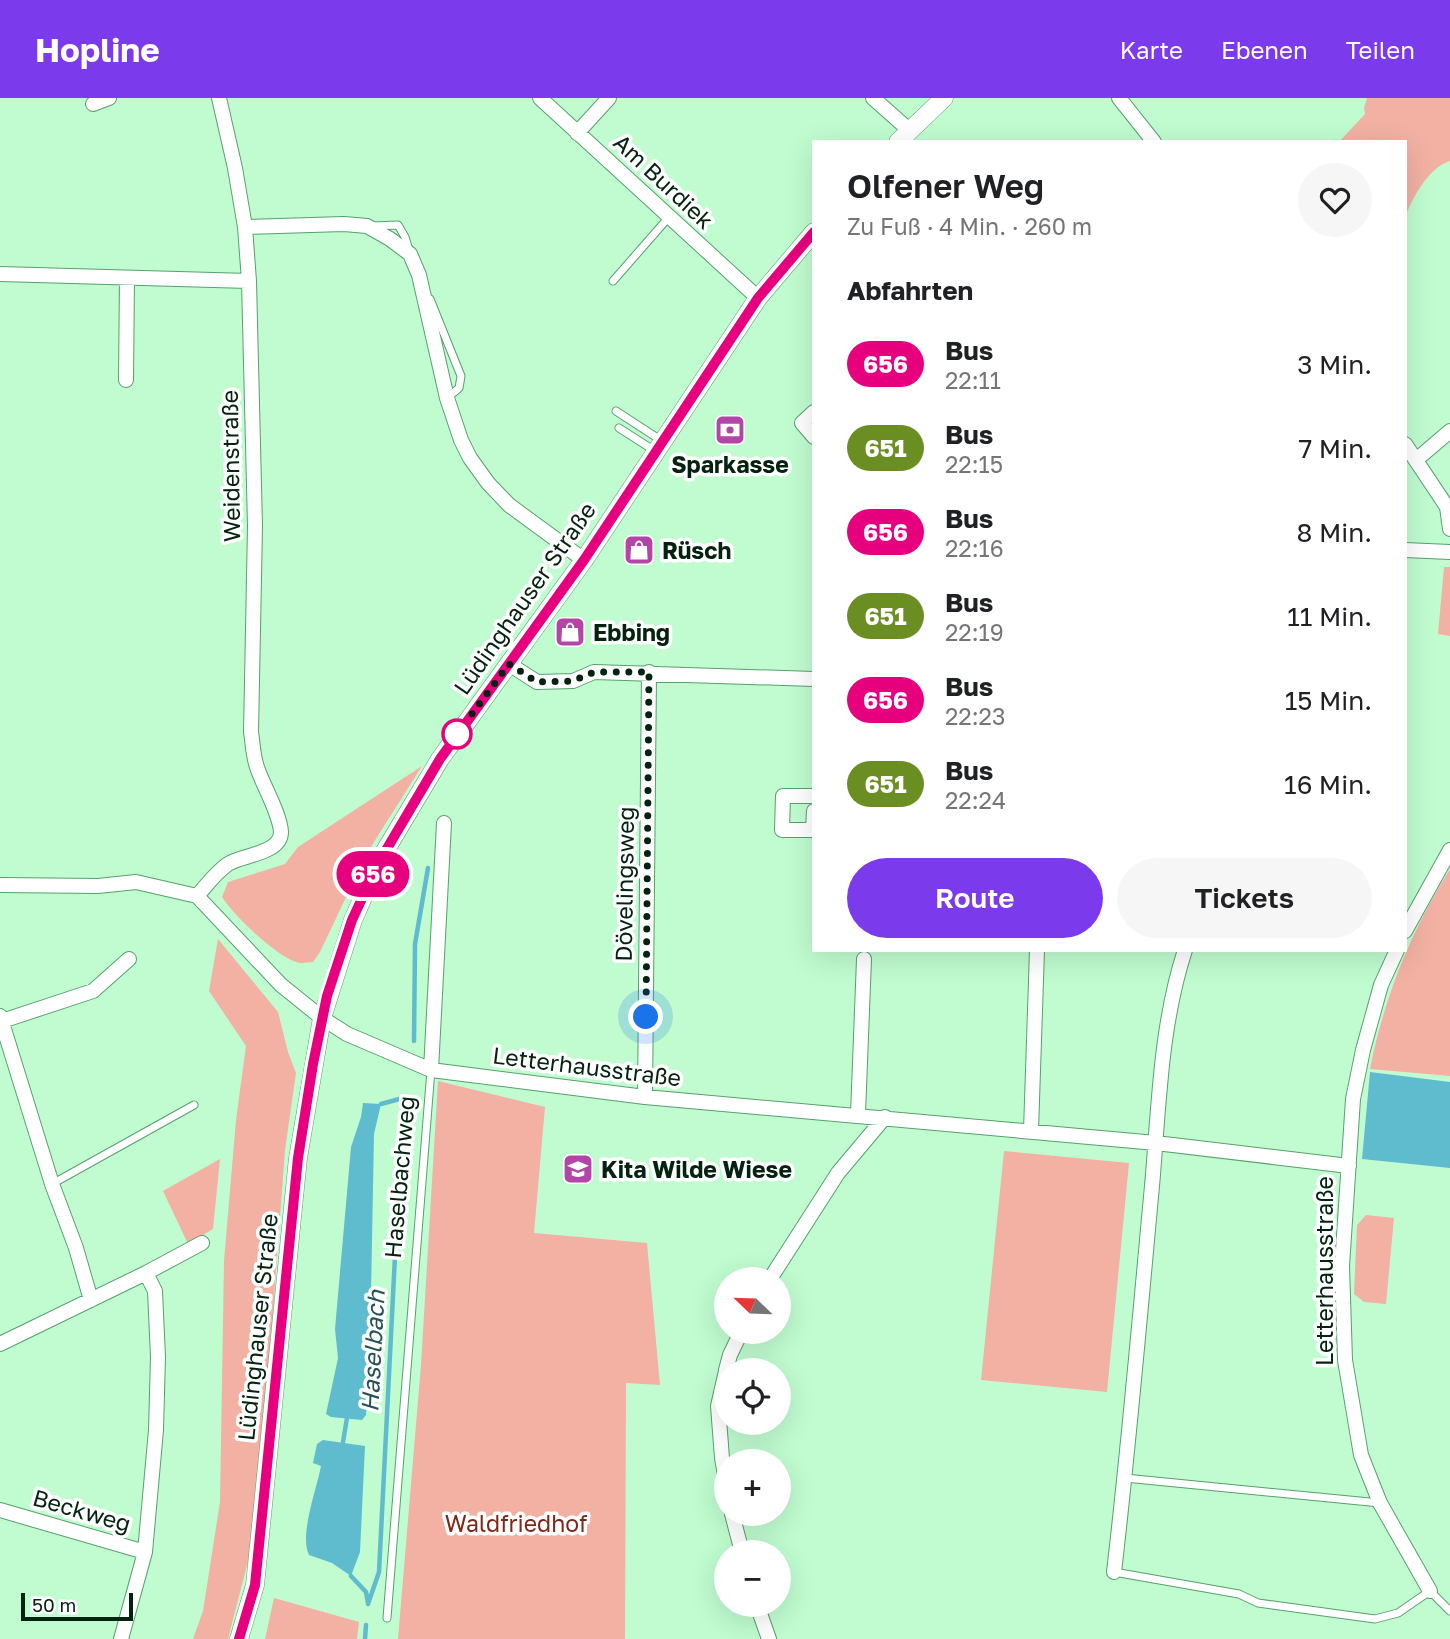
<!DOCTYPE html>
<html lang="de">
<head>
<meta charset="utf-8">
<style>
	body { margin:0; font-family:"Golos Text",sans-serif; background:#f6f6f6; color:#202124; height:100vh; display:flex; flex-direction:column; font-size:26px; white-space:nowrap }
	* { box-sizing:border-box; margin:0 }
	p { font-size:23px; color:#757577 }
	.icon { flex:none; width:38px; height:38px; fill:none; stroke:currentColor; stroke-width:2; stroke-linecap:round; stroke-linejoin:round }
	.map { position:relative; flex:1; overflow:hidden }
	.drawer { position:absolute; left:812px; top:42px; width:595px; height:812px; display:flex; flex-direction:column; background:#fff; border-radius:0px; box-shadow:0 7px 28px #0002 }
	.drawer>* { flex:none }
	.badge { padding:0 14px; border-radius:23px; font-size:24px; line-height:46px }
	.needle { width:46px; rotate:293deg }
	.fabs { position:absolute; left:714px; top:1169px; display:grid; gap:14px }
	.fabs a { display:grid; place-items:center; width:77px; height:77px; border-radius:50%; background:#fff; box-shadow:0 7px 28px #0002; font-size:35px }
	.scale { position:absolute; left:21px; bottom:18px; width:112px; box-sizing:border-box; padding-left:7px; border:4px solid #03220f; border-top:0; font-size:19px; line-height:24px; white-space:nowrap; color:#03220f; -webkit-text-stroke:5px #fff; paint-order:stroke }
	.you { position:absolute; width:35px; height:35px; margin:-18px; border:5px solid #fff; border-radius:50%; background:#1a73e8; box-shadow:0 0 0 10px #1a73e833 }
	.map>.badge { position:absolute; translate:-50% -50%; box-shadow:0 0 0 4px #fff }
	h2 { padding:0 35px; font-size:26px; line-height:63px }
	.round { display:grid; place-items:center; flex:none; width:74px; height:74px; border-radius:37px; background:#f6f6f6 }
	.head { display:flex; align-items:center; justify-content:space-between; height:119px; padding:0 35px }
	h1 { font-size:33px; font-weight:600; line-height:52px }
	.action { display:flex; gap:14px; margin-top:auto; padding:14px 35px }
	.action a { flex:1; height:80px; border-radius:42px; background:#7c3aed; color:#fff; font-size:28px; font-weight:600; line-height:80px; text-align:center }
	.action a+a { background:#f6f6f6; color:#202124 }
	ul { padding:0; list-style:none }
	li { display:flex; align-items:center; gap:21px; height:84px; padding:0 35px }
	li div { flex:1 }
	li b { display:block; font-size:26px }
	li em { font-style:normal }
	li .badge { min-width:77px; font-weight:700; text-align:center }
	header { display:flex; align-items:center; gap:42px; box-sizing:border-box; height:98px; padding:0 35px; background:#7c3aed; color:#fff }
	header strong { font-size:33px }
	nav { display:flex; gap:38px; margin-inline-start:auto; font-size:24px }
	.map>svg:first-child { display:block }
</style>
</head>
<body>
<header>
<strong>Hopline</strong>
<nav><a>Karte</a><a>Ebenen</a><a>Teilen</a></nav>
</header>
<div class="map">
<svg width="1450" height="1541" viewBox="0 0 1450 1541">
	<rect width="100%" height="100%" fill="#c0fcd0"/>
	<!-- green -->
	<path fill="#f2b1a3" d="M1367,0H1450V63C1429,69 1412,100 1405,120V44H1339L1365,16L1364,10Z
		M1444,469H1450V538L1438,536Z
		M422,668L367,755L320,854L313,864C307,864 302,866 296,864C275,857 234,818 222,799L228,784L285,766L298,749Z
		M1450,771V978L1370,971C1384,899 1411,833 1450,771Z
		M218,841L278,914L288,954L296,975L285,1052L259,1400L248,1463L228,1541H193L203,1513L220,1404L224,1163L236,1022L246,948L209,893Z
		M438,983L545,1009L534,1135L647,1145L660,1287L626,1285L625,1541H398L421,1267Z
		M1004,1053L1129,1065L1107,1294L981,1282Z
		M220,1061L213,1131L188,1146L163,1093Z
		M1366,1117L1394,1120L1386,1206L1364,1204L1354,1196L1357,1127Z
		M274,1500L359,1524L357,1541H265Z"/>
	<!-- water -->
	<path fill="#5fbbce" d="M1370,974L1450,984V1070L1362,1061Z
		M363,1005L381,1006L374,1036L370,1249L366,1317L362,1322L331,1319L326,1316L338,1260L335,1231L351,1049L361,1019Z
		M323,1342L365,1348L360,1454L351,1478L332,1465L309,1457C299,1437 317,1390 321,1368L313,1365L317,1346Z"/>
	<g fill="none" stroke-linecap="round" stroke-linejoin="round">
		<!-- stream -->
		<path stroke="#5fbbce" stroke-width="4.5" d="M414,943L415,846L428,770
			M343,1344L347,1320
			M351,1478L366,1494L368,1505
			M368,1506L379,1474L403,1000L381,1006
			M365,1541L366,1527"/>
		<!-- service casing -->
		<g stroke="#56a06e" stroke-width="9">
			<path id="service" d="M371,128L398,127L405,139L409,152
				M613,183L669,119
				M430,201L461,278L459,290L447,300
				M616,313L662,343
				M619,330L655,353
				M52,1086L194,1007
				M1125,1380L1380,1405
				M1114,1474L1239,1496L1258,1505L1375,1521L1398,1515L1430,1493L1450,1513
				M387,1520L431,972"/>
		</g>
		<!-- minor casing -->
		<g stroke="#56a06e" stroke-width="16">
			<path id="minor" d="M540,0L758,200
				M873,0L909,32
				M1119,0L1154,44
				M93,6L109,0
				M577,35L609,0
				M245,129L344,126L367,128L390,141L410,156L419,177L447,300L461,342L470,360L488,385L509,407L584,462
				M0,176L249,183
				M126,282L127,180
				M814,314L802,325L814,339
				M1405,346L1447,409L1450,431
				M1416,362L1450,333
				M1405,452L1450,454
				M509,566L537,584L573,583L594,574L814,581
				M814,698H783L782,732H814
				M813,732L814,713
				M0,787L98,788L136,784L197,798C207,787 215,775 228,766C241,757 281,756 281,734C280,716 264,689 258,672C253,660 253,646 251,634L255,428L249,183L245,129L235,70L219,0
				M197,798L281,887L322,920L347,936L431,972L645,999L1156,1045L1349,1068
				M1405,833L1450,752
				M1397,852L1381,887L1363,952L1353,1001L1342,1168L1345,1262L1361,1357L1380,1405L1430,1493
				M0,918L52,1086L76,1150L91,1202
				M2,923L93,893L129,861
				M431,972L444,725
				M645,999L649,574
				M858,1016L864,861
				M1031,1033L1037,852
				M146,1175L202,1145
				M770,1181L838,1075L885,1019
				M0,1246L146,1175L155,1193L158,1259L156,1332L145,1454L121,1541
				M726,1272L730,1257L741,1234
				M726,1273L718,1308L722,1360L726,1383
				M0,1412L145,1454
				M732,1416L742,1454
				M1114,1474C1129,1346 1140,1217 1152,1088C1159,1009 1160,929 1185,852
				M757,1507L769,1541"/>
		</g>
		<!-- tertiary casing -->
		<g stroke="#56a06e" stroke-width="19">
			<path id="tertiary" d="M898,44L944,0
				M239,1541L255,1487L298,1060L322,920L353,822L379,763L440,661L584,462L758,200L814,134"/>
		</g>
		<!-- service -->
		<use href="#service" stroke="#fff" stroke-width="7"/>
		<!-- minor -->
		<use href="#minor" stroke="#fff" stroke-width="14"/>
		<!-- tertiary -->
		<use href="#tertiary" stroke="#fff" stroke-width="18"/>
	</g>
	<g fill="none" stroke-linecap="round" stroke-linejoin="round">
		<!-- line casing -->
		<g stroke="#fff" stroke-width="16">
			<path id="line" d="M239,1541L255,1487L298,1060L313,966L327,898L352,822L379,764L440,661L584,462L758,200L814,134"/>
		</g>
		<!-- line -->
		<use href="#line" stroke="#e6007e" stroke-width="10"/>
		<!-- walk -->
		<path stroke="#03220f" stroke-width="7" stroke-dasharray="0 12.6" d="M457,636L509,566L537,584L573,583L594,574H649L646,919"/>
	</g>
	<!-- icons -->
	<defs>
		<g id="bank-square" transform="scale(1.575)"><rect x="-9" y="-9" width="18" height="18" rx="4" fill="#b245a5" stroke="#fff"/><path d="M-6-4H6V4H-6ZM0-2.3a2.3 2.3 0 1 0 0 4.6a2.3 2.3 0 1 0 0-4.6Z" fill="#fff"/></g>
		<g id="shop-square" transform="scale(1.575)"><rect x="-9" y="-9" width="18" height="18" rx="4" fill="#b245a5" stroke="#fff"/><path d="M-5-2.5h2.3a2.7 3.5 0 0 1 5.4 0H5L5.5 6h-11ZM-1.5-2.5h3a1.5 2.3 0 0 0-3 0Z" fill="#fff"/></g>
		<g id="school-square" transform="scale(1.575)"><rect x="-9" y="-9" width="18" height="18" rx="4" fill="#b245a5" stroke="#fff"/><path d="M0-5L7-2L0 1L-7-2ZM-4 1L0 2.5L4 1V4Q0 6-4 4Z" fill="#fff"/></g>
	</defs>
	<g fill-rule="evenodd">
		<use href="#bank-square" x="730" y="332"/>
		<use href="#shop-square" x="639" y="452"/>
		<use href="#shop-square" x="570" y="534"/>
		<use href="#school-square" x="578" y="1071"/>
	</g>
	<!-- markers -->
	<circle fill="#fff" stroke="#e6007e" stroke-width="3.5" cx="457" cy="636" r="14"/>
	<g text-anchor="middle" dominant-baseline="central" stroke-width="7" stroke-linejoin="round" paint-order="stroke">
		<!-- street labels -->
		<g font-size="23" fill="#03220f" stroke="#fff">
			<text transform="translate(664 83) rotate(43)">Am Burdiek</text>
			<text transform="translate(230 368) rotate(-91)">Weidenstraße</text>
			<text transform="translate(524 500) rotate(-55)">Lüdinghauser Straße</text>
			<text transform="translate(624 786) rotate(-89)">Dövelingsweg</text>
			<text transform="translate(587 968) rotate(7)">Letterhausstraße</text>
			<text transform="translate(399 1079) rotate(-85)">Haselbachweg</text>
			<text transform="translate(1324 1173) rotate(-90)">Letterhausstraße</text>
			<text transform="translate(257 1229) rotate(-84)">Lüdinghauser Straße</text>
			<text transform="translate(82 1412) rotate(16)">Beckweg</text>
		</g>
		<!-- poi labels -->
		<g font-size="23" font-weight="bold" fill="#03220f" stroke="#fff" text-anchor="start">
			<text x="730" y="366" text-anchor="middle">Sparkasse</text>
			<text x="662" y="452">Rüsch</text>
			<text x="593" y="534">Ebbing</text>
			<text x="601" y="1071">Kita Wilde Wiese</text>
		</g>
		<!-- park labels -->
		<g font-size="23" fill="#7d2818" stroke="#fff">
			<text x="516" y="1425">Waldfriedhof</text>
		</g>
		<!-- water labels -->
		<g font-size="24" font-style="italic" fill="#275159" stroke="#fff">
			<text transform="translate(372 1253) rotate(-87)">Haselbach</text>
		</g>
	</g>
</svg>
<div class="fabs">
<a><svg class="needle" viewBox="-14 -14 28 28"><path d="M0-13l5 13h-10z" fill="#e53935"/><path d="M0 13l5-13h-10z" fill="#757577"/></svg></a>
<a><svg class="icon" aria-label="locate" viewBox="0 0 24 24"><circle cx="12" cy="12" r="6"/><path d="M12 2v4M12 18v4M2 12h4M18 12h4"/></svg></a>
<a>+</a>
<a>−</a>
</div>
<div class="scale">50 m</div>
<div class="you" style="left:646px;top:919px"></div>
<b class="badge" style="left:373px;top:776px;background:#e6007e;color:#fff">656</b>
<section class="drawer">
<div class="head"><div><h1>Olfener Weg</h1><p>Zu Fuß · 4 Min. · 260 m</p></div><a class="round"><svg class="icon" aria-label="heart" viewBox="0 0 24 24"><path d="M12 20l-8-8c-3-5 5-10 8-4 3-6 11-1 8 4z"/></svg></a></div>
<h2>Abfahrten</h2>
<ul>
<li><span class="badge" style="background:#e6007e;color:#fff">656</span><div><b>Bus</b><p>22:11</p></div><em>3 Min.</em></li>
<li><span class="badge" style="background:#6b8e23;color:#fff">651</span><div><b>Bus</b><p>22:15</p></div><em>7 Min.</em></li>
<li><span class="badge" style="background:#e6007e;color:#fff">656</span><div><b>Bus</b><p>22:16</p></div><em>8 Min.</em></li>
<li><span class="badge" style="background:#6b8e23;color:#fff">651</span><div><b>Bus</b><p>22:19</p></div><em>11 Min.</em></li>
<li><span class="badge" style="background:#e6007e;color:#fff">656</span><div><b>Bus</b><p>22:23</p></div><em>15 Min.</em></li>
<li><span class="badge" style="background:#6b8e23;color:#fff">651</span><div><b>Bus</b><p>22:24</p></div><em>16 Min.</em></li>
</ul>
<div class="action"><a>Route</a><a>Tickets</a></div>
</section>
</div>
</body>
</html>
